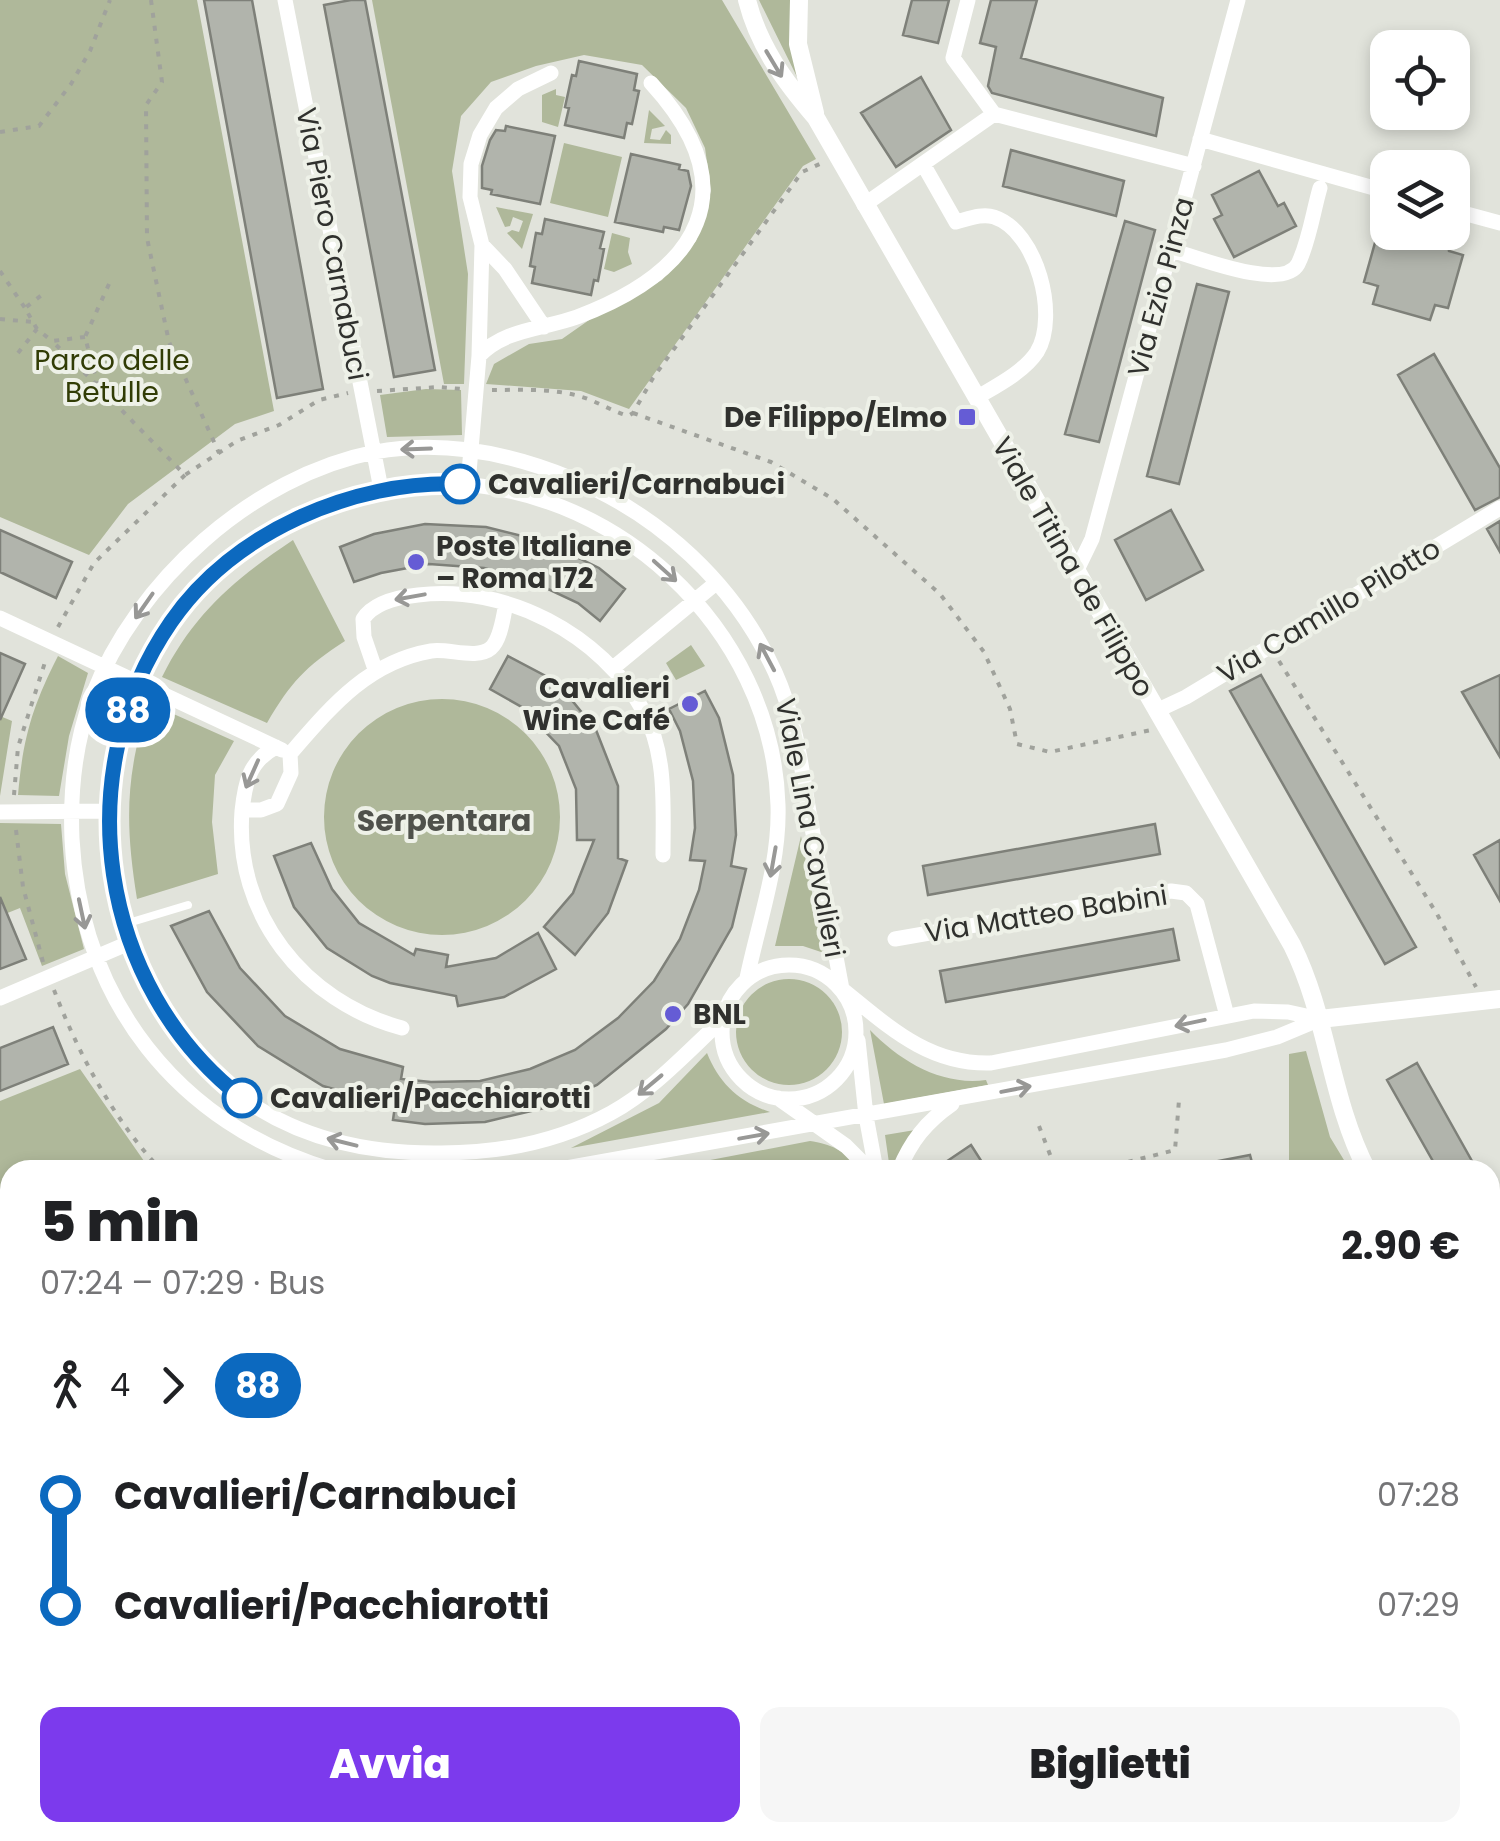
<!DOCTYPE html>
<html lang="it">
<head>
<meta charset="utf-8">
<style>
	body { margin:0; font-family:Poppins,sans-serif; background:#f6f6f6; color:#202124; height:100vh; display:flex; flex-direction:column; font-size:38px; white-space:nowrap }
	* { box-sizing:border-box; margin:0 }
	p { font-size:32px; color:#757577 }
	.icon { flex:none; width:55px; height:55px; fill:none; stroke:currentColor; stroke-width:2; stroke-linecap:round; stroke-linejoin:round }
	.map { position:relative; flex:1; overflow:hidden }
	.details { position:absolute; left:0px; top:1160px; width:1500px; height:682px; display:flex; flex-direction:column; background:#fff; border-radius:30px 30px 0 0; box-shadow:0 5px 15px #0003 }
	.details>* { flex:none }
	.badge { padding:0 20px; border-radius:32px; font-size:35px; line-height:65px }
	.tools { position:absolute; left:1370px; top:30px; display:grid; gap:20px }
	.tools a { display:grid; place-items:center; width:100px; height:100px; border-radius:20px; background:#fff; box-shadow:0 5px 15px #0003; font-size:50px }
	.map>.badge { position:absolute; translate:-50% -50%; box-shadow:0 0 0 5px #fff }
	.legs { display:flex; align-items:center; gap:15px; height:110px; padding:0 40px; font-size:32px }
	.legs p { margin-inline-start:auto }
	.head { display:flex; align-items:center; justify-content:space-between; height:170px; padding:0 40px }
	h1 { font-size:55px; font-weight:800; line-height:75px }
	.button { display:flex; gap:20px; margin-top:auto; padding:20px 40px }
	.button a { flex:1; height:115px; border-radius:20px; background:#7c3aed; color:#fff; font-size:40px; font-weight:800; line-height:115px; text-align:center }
	.button a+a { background:#f6f6f6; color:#202124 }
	ul { padding:0 40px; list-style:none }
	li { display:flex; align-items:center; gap:35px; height:110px; font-size:38px }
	li i { display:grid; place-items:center; width:15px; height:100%; margin:0 12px; background:currentColor }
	li i::after { content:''; width:25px; height:25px; margin:-12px; border:8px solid; border-radius:50%; background:#fff }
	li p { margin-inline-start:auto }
	li:first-child i { background:linear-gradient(#0000 50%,currentColor 0) }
	li:last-child i { background:linear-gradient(currentColor 50%,#0000 0) }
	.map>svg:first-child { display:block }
</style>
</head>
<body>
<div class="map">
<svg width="1500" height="1841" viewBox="0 0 1500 1841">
	<rect width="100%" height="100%" fill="#e1e3db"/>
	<!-- green -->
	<path fill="#afb89a" d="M0,0H197L274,411L235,424L128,504L89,555L0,517Z
		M372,0H722L816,159L803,166L629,409L581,391L486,384L494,364L529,344L562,339L602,311L662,280L696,241L711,191L705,148L686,108L642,65L584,55L536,66L491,82L461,116L452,171L468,274L464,384H444Z
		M759,0H794L799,81Z
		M556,89V95L565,97L558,127L542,122V95Z
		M649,110L665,126L652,129L650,139L660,140L666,130L671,135V144L644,143Z
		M564,143L622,157L608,217L550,203Z
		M496,207L533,214L522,249L507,233L512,230L519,232L523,221L513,217L510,226L505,227Z
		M612,233L630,238L628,252L632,264L614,272L604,269Z
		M426,389L461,390L462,435L387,437L380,395Z
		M293,540L345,641C305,667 291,682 267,723L162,677C193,614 236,578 293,540Z
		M691,645L705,666L676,680L666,663Z
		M58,656L88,673L69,736L59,796L18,795C23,738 32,707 58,656Z
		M324 817a118 118 0 1 1 236 0a118 118 0 1 1-236 0Z
		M149,703L234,741L215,775L212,822L218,874L137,899C125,824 125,775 149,703Z
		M0,710V716L12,721L0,796Z
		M0,823L61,824L65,874L84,949L42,966L20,908L0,916Z
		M801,836L824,953L803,946H775Z
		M736 1032a53 53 0 1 1 106 0a53 53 0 1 1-106 0Z
		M870,1030C900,1061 941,1086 986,1080L988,1085L884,1104Z
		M1306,1051L1330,1137L1350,1170H1289V1054Z
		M707,1053C719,1083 739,1102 770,1112L571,1148L659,1103Z
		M80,1069L144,1161L97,1163L94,1170H10V1832L38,1833L36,1841H0V1101Z
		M915,1130L893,1170H890L885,1135Z
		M810,1141C829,1144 848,1150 856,1170H658Z
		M233,1832H638L639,1841H230Z
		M902,1833V1832L1282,1833L1280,1841H897Z"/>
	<!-- building -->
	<path fill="#b1b4ac" stroke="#7e8079" stroke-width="2.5" d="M204,0H252L323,389L277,398Z
		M351,0H365L435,370L394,377L324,5Z
		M912,0H949L938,43L903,35Z
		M991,0H1037L1021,58L1163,98L1156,136L992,93L988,86L996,47L980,43Z
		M579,61L637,74L634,90L639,91L632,124L627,123L624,138L565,125L569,108L565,107L572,75L576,76Z
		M921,77L951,130L896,167L861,113Z
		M506,126L555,136L540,204L491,194L492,190L482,188V166L490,140L496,130L505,131Z
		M1011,150L1124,181L1116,216L1003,186Z
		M631,154L680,165L679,169L688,171L691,186L679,230L664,227L663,232L615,222Z
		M1259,171L1278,206L1284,203L1296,226L1234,257L1214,219L1222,215L1212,195Z
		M545,219L604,232L600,248L604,249L598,281L594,280L591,295L532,283L535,267L530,266L536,233L542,234Z
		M1125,221L1155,230L1099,442L1065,434Z
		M1378,232H1437L1447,235L1449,251L1463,255L1448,308L1435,305L1430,320L1373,304L1378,286L1364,282Z
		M1197,284L1229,292L1179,484L1147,476Z
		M1434,354L1500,468V497L1475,510L1398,375Z
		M1171,510L1203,570L1146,600L1115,540Z
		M1500,521V552L1487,529Z
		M425,524L486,527L546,542L599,568L625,589L600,621L578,603L531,581L484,568L429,564L381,573L354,582L340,547L374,534Z
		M0,530L72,562L56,598L0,572Z
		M0,653L25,664L0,720Z
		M508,656L557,682L596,730L618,786V858L627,861L608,913L575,955L544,927L573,893L594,840H577L576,789L559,746L535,721L541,718L490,689Z
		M1261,675L1416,947L1385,964L1230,691Z
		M1500,675V757L1462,692Z
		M705,691L719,718L733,775L736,835L731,866L746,869L732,927L688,1004L666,1029L597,1085L544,1108L485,1122L425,1124L393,1120L395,1106L323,1086L258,1046L207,992L171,926L209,911L240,968L285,1016L340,1049L403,1067L401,1079L431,1082L480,1081L530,1069L575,1050L618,1018L654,981L680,939L699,890L705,861L690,860L695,828L693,781L680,731L669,709Z
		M1155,824L1160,854L928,895L923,866Z
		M1500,840V901L1474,855Z
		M311,843L332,889L359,923L414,955L416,949L448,955L446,967L496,958L538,933L556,969L504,997L458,1006L456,996L390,983L372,976L327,948L294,907L274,856Z
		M0,897L26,959L0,969Z
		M1173,929L1179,960L946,1002L940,971Z
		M53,1027L68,1064L0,1091V1048Z
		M1417,1063L1477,1170H1438L1387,1080Z
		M971,1145L987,1170H934Z
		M1250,1155L1254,1170H1209L1208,1163Z"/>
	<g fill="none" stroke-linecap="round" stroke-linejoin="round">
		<!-- path -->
		<path stroke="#a0a29c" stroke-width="4" stroke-dasharray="5 8" stroke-linecap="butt" d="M151,0L162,82L146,105L147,238L169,342L219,453
			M0,132L39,126L71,84L90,51L110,0
			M0,271L25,308
			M109,284L85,337L98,386L185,475L237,441L279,425L319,400L348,393
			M0,319L33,322
			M37,329L25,308L43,294
			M85,337L52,341L95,383
			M18,353L37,329L52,341
			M492,390C521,390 554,388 582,397C598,402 612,411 628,416L633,413L653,378L802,172L824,162
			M377,391L439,387L462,389
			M633,413L771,462L833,499L940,594L984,652L1010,709L1017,744L1050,752L1151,730
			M58,627L94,563L185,475
			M1279,661L1437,914L1476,987
			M14,795L18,747L46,659
			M16,830L23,887L43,962
			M54,990C79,1055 113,1119 161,1170
			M1039,1126L1056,1170
			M1128,1162L1175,1150L1179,1100
			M0,1338H10
			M0,1590L10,1560
			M242,1841L244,1832"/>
		<!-- service -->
		<path stroke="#fff" stroke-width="8" d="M125,924L188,905
			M1490,1759L1500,1729
			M75,1832L102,1841
			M1464,1841L1466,1832"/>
		<!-- minor -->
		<path stroke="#fff" stroke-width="15" d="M285,0L381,489
			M968,0L953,58L994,114
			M994,114L1194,166
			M1200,139L1388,192
			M923,164L956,222C968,219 982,213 994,217C1037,231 1059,316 1037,352C1024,372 996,386 976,398
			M864,205L994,114
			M1452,210L1500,223
			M482,245L505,269L544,327
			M1171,250C1196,257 1283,292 1298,264C1309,242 1313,212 1320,188
			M479,356C504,329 544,329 577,317C699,271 749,190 651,83
			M468,484L479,356L482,245L470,197L471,164L480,135L496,108L518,89L551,73
			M1076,572L1092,539L1238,0
			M0,618L282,750
			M613,668L716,583
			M376,672L364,637L363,619C374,602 399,597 418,595C505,584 602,634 644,712C667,755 663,807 663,855
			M1156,711L1186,697L1500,508
			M276,747C249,761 245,783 242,811C234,914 304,1002 402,1028
			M242,810H261L277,804L291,773L290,754C330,708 367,662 431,651C448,648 477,660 491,648C501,639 503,617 506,604
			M0,812L110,811
			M895,939L1171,891L1186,893L1197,904L1227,1016
			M722 1032a67 67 0 1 1 134 0a67 67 0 1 1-134 0Z
			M0,998L129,943
			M722,1020C687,1052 653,1090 611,1113C558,1142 502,1153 441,1153C372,1154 302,1140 244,1099C72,980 65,696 227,565C287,516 357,486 435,484C611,479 773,628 778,805C780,863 759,921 747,978
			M858,1040L866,1116L876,1170
			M778,1098L846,1146L870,1170
			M332,1170C177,1124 81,1000 72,839C70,791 75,742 92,697C136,581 253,476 375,452C441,440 509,453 570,478C659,514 735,584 775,672C795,716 801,764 809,812C820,871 831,930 842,989C888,1026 928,1065 991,1063L1254,1011L1288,1012L1320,1019
			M555,1170L1226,1050L1277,1037L1320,1019
			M899,1170C911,1141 926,1122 952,1104
			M1490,1367L1500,1365
			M646,1832L647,1841
			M758,1832L759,1841
			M139,1841L142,1832
			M878,1841L884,1832"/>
		<!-- tertiary -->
		<path stroke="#fff" stroke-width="18" d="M747,0C759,47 785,82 816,118L1292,945C1328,1017 1330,1099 1367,1170
			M799,0L798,44L815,113
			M1320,1019L1500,999
			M1297,1841L1299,1832"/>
	</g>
	<!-- one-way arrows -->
	<defs><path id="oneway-shaft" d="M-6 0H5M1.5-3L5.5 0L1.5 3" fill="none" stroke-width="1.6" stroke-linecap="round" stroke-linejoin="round" transform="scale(2.5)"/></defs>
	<g stroke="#989896">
		<use href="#oneway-shaft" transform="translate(774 64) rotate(59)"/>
		<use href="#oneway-shaft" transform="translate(416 449) rotate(178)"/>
		<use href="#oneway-shaft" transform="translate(665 571) rotate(42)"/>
		<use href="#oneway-shaft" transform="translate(410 597) rotate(170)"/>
		<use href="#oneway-shaft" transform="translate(144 606) rotate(125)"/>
		<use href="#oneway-shaft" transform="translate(767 657) rotate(-118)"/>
		<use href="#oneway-shaft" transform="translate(252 774) rotate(114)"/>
		<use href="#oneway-shaft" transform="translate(773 862) rotate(100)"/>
		<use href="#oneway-shaft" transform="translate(82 914) rotate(78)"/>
		<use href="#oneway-shaft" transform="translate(1190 1023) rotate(168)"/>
		<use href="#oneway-shaft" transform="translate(650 1085) rotate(140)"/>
		<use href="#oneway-shaft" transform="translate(1016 1089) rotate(-11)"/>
		<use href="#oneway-shaft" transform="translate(754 1136) rotate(-10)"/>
		<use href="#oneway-shaft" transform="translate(342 1142) rotate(-166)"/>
	</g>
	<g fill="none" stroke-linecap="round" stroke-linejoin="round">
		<!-- line-1 casing -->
		<g stroke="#fff" stroke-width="22">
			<path id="line-1" d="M242,1098C98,986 67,773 171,622C233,532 353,480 460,484"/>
		</g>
		<!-- line-1 -->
		<use href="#line-1" stroke="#0c69bf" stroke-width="15"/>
	</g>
	<!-- markers -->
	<g fill="#655cd5" stroke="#eef1e8" stroke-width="4">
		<rect x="957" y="407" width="20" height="20" rx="5"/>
		<circle cx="416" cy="562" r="10"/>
		<circle cx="690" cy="704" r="10"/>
		<circle cx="673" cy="1014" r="10"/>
	</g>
	<g fill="#fff" stroke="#0c69bf" stroke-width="5">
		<circle cx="460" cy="484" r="18"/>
		<circle cx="242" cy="1098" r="18"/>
	</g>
	<g text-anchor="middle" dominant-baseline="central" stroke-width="8" stroke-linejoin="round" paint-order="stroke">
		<!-- street labels -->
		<g font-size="28" fill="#30312e" stroke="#eef1e8">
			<text transform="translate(332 244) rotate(79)">Via Piero Carnabuci</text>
			<text transform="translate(1161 287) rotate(-75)">Via Ezio Pinza</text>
			<text transform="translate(1073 567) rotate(60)">Viale Titina de Filippo</text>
			<text transform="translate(1329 611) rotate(-31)">Via Camillo Pilotto</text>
			<text transform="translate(810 828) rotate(79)">Viale Lina Cavalieri</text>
			<text transform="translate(1046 914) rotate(-9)">Via Matteo Babini</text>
		</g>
		<!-- park labels -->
		<g font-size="28" fill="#313c05" stroke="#eef1e8">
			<text x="112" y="360">Parco delle<tspan x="112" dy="32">Betulle</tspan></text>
		</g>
		<!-- poi labels -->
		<g font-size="28" font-weight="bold" fill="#30312e" stroke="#eef1e8" text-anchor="end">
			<text x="947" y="417">De Filippo/Elmo</text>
			<text x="436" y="546" text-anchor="start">Poste Italiane<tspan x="436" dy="32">– Roma 172</tspan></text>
			<text x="670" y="688">Cavalieri<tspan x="670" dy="32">Wine Café</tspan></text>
			<text x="693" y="1014" text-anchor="start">BNL</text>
		</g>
		<!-- stop labels -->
		<g font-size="28" font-weight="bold" fill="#30312e" stroke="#eef1e8" text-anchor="start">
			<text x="488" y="484">Cavalieri/Carnabuci</text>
			<text x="270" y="1098">Cavalieri/Pacchiarotti</text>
		</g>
		<!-- neighbourhood labels -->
		<g font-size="30" font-weight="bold" fill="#4f514b" stroke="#eef1e8">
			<text x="444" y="820">Serpentara</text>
		</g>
	</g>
</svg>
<div class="tools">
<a><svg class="icon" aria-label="locate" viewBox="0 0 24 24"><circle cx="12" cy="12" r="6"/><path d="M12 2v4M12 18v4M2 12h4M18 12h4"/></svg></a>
<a><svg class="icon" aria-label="layers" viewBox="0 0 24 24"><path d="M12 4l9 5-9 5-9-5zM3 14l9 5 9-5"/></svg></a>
</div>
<b class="badge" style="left:128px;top:710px;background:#0c69bf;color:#fff">88</b>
<section class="details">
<div class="head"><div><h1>5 min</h1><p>07:24 – 07:29 · Bus</p></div><b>2.90 €</b></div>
<div class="legs"><svg class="icon" aria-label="walk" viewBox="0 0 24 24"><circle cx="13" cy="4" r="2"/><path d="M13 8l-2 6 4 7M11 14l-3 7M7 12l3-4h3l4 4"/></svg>4<svg class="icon" aria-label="forward" viewBox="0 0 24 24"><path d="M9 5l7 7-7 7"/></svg><b class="badge" style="background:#0c69bf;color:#fff">88</b></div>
<ul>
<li><i style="color:#0c69bf"></i><b>Cavalieri/Carnabuci</b><p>07:28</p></li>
<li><i style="color:#0c69bf"></i><b>Cavalieri/Pacchiarotti</b><p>07:29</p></li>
</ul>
<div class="button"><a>Avvia</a><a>Biglietti</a></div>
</section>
</div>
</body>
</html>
